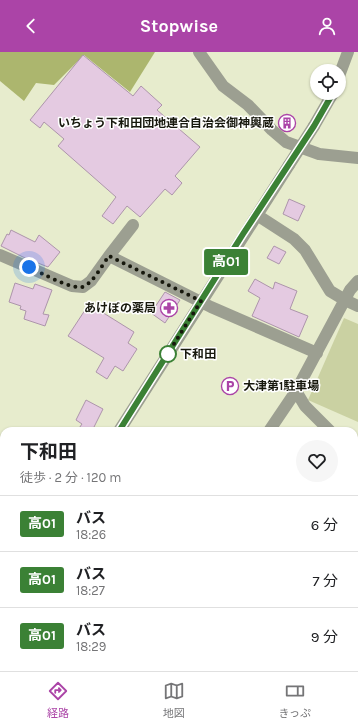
<!DOCTYPE html>
<html lang="ja">
<head>
<meta charset="utf-8">
<style>
	body { margin:0; font-family:Karla,"Noto Sans JP",sans-serif; background:#f6f6f6; color:#202124; height:100vh; display:flex; flex-direction:column; font-size:15px; white-space:nowrap }
	* { box-sizing:border-box; margin:0 }
	p { font-size:13px; color:#757577 }
	.icon { flex:none; width:22px; height:22px; fill:none; stroke:currentColor; stroke-width:2; stroke-linecap:round; stroke-linejoin:round }
	.map { position:relative; flex:1; overflow:hidden }
	.side { position:absolute; left:0px; top:375px; width:358px; height:244px; display:flex; flex-direction:column; background:#fff; border-radius:12px 12px 0 0; box-shadow:0 1px 3px #0004 }
	.side>* { flex:none }
	.badge { padding:0 8px; border-radius:3px; font-size:14px; line-height:26px }
	.controls { position:absolute; left:310px; top:12px; display:grid; gap:8px }
	.controls a { display:grid; place-items:center; width:36px; height:36px; border-radius:50%; background:#fff; box-shadow:0 1px 3px #0004; font-size:20px }
	.you { position:absolute; width:20px; height:20px; margin:-10px; border:3px solid #fff; border-radius:50%; background:#1a73e8; box-shadow:0 0 0 6px #1a73e833 }
	.map>.badge { position:absolute; translate:-50% -50%; box-shadow:0 0 0 2px #fff }
	.round { display:grid; place-items:center; flex:none; width:42px; height:42px; border-radius:21px; background:#f6f6f6 }
	.summary { display:flex; align-items:center; justify-content:space-between; height:68px; padding:0 20px }
	h1 { font-size:19px; font-weight:700; line-height:30px }
	ul { padding:0; list-style:none }
	li { display:flex; align-items:center; gap:12px; height:56px; padding:0 20px; border-top:1px solid #e0e0e0 }
	li div { flex:1 }
	li b { display:block; font-size:15px }
	li em { font-style:normal }
	li .badge { min-width:44px; font-weight:700; text-align:center }
	header { display:flex; justify-content:space-between; align-items:center; height:52px; padding:0 20px; background:#ab44a7; color:#fff; font-size:18px; font-weight:700 }
	.dock { display:flex; justify-content:space-around; align-items:center; height:56px; border-top:1px solid #e0e0e0; background:#fff; font-size:11px; color:#757577 }
	.dock a { display:grid; justify-items:center; gap:2px }
	.dock .current { color:#ab44a7 }
	.map>svg:first-child { display:block }
</style>
</head>
<body>
<header><svg class="icon" aria-label="back" viewBox="0 0 24 24"><path d="M15 5l-7 7 7 7"/></svg>Stopwise<svg class="icon" aria-label="person" viewBox="0 0 24 24"><circle cx="12" cy="8" r="4"/><path d="M4 21q1-7 8-7t8 7"/></svg></header>
<div class="map">
<svg width="358" height="619" viewBox="0 0 358 619">
	<rect width="100%" height="100%" fill="#e7eccd"/>
	<!-- green -->
	<path fill="#cad1a2" d="M344,266L358,272V370L308,348Z"/>
	<!-- forest -->
	<path fill="#acb66e" d="M0,0H155L130,40L84,3L54,33L36,31L24,49L0,29Z"/>
	<!-- building -->
	<path fill="#e4cae1" stroke="#ad95ab" d="M83,3L133,44L141,34L162,53L157,58L200,95L175,124L182,131L172,143L165,137L140,165L127,154L113,172L102,164L116,145L58,94L64,87L44,70L40,76L30,68Z
		M287,62L296,72L287,80L278,69Z
		M289,147L305,154L298,169L283,162Z
		M11,178L35,190L39,183L60,200L48,215L23,205L1,194L7,182L9,183Z
		M274,194L286,200L279,212L267,206Z
		M255,227L273,237L275,230L297,239L290,257L308,264L299,285L252,264L260,246L248,239Z
		M15,231L33,237L35,232L52,238L43,262L49,263L45,274L24,267L26,259L20,257L21,254L9,250Z
		M165,240L180,248L165,271L151,261Z
		M89,252L134,280L128,291L137,297L123,319L115,314L107,327L96,320L104,306L68,284Z
		M86,348L103,357L92,379H77L82,372L76,368Z"/>
	<g fill="none" stroke-linecap="round" stroke-linejoin="round">
		<!-- minor -->
		<path stroke="#9c9f91" stroke-width="12" d="M199,0L223,34L248,53L272,78L286,90L319,102L358,106
			M339,24L348,0
			M314,74L333,41
			M257,163L294,187L305,198L330,239L345,248L358,254
			M0,203L72,234L83,235L91,229L109,204L211,255L317,301
			M109,204L133,173
			M296,339L305,354L330,379
			M119,379L289,113
			M269,379L296,339L350,238L358,229
			M0,405L4,408
			M354,423L358,417
			M0,475L4,466
			M354,492L358,494
			M0,556L4,559
			M87,615L92,619
			M336,615L340,619
			M6,619L9,615
			M106,619L110,615
			M242,619L244,615"/>
		<!-- highway -->
		<path stroke="#484c31" stroke-width="12" d="M0,452L4,454
			M354,594L358,595"/>
		<!-- minor-bridge -->
		<path stroke="#9c9f91" stroke-width="12" d="M289,113L314,74"/>
	</g>
	<g fill="none" stroke-linecap="round" stroke-linejoin="round">
		<!-- line casing -->
		<g stroke="#fff" stroke-width="9">
			<path id="line" d="M119,379L243,182L314,74L333,41"/>
		</g>
		<!-- line -->
		<use href="#line" stroke="#3b8135" stroke-width="6"/>
		<!-- walk -->
		<path stroke="#17180d" stroke-width="4" stroke-dasharray="0 7.2" d="M29,215C41,221 70,237 82,235C93,232 102,213 109,204L201,249L167,303L168,302"/>
	</g>
	<!-- icons -->
	<defs>
		<g id="building-ring" transform="scale(0.9)"><circle r="9.5" fill="#fff" stroke="#ab44a7" stroke-width="1.5"/><path d="M-4-6H4V6H1V3H-1V6H-4ZM-2.5-4.3h1.7v1.8h-1.7ZM.8-4.3h1.7v1.8H.8ZM-2.5-1h1.7V.8h-1.7ZM.8-1h1.7V.8H.8Z" fill="#ab44a7"/></g>
		<g id="pharmacy-ring" transform="scale(0.9)"><circle r="9.5" fill="#fff" stroke="#ab44a7" stroke-width="1.5"/><path d="M-2-6h4v4h4v4h-4v4h-4v-4h-4v-4h4Z" fill="#ab44a7"/></g>
		<g id="parking-ring" transform="scale(0.9)"><circle r="9.5" fill="#fff" stroke="#ab44a7" stroke-width="1.5"/><path d="M-3.5-5.5H1a3.5 3.5 0 0 1 0 7H-1V5.5H-3.5ZM-1-3.4V-.6H.8a1.4 1.4 0 0 0 0-2.8Z" fill="#ab44a7"/></g>
	</defs>
	<g fill-rule="evenodd">
		<use href="#building-ring" x="287" y="71"/>
		<use href="#pharmacy-ring" x="169" y="256"/>
		<use href="#parking-ring" x="230" y="334"/>
	</g>
	<!-- markers -->
	<circle fill="#fff" stroke="#3b8135" stroke-width="2" cx="168" cy="302" r="8"/>
	<g text-anchor="middle" dominant-baseline="central" stroke-width="3" stroke-linejoin="round" paint-order="stroke">
		<!-- poi labels -->
		<g font-size="12" font-weight="bold" fill="#17180d" stroke="#fff" text-anchor="end">
			<text x="274" y="71">いちょう下和田団地連合自治会御神輿蔵</text>
			<text x="156" y="256">あけぼの薬局</text>
			<text x="243" y="334" text-anchor="start">大津第1駐車場</text>
		</g>
		<!-- stop labels -->
		<g font-size="12" font-weight="bold" fill="#17180d" stroke="#fff" text-anchor="start">
			<text x="180" y="302">下和田</text>
		</g>
	</g>
</svg>
<div class="controls">
<a><svg class="icon" aria-label="locate" viewBox="0 0 24 24"><circle cx="12" cy="12" r="6"/><path d="M12 2v4M12 18v4M2 12h4M18 12h4"/></svg></a>
</div>
<div class="you" style="left:29px;top:215px"></div>
<b class="badge" style="left:226px;top:210px;background:#3b8135;color:#fff">高01</b>
<section class="side">
<div class="summary"><div><h1>下和田</h1><p>徒歩 · 2 分 · 120 m</p></div><a class="round"><svg class="icon" aria-label="heart" viewBox="0 0 24 24"><path d="M12 20l-8-8c-3-5 5-10 8-4 3-6 11-1 8 4z"/></svg></a></div>
<ul>
<li><span class="badge" style="background:#3b8135;color:#fff">高01</span><div><b>バス</b><p>18:26</p></div><em>6 分</em></li>
<li><span class="badge" style="background:#3b8135;color:#fff">高01</span><div><b>バス</b><p>18:27</p></div><em>7 分</em></li>
<li><span class="badge" style="background:#3b8135;color:#fff">高01</span><div><b>バス</b><p>18:29</p></div><em>9 分</em></li>
</ul>
</section>
</div>
<nav class="dock">
<a class="current"><svg class="icon" aria-label="directions" viewBox="0 0 24 24"><path d="M12 3l9 9-9 9-9-9zM9 14v-3h6M13 9l2 2-2 2"/></svg>経路</a>
<a><svg class="icon" aria-label="map" viewBox="0 0 24 24"><path d="M3 6l6-2 6 2 6-2v14l-6 2-6-2-6 2zM9 4v14M15 6v14"/></svg>地図</a>
<a><svg class="icon" aria-label="tickets" viewBox="0 0 24 24"><path d="M3 7h18v10H3zM15 7v10"/></svg>きっぷ</a>
</nav>
</body>
</html>
